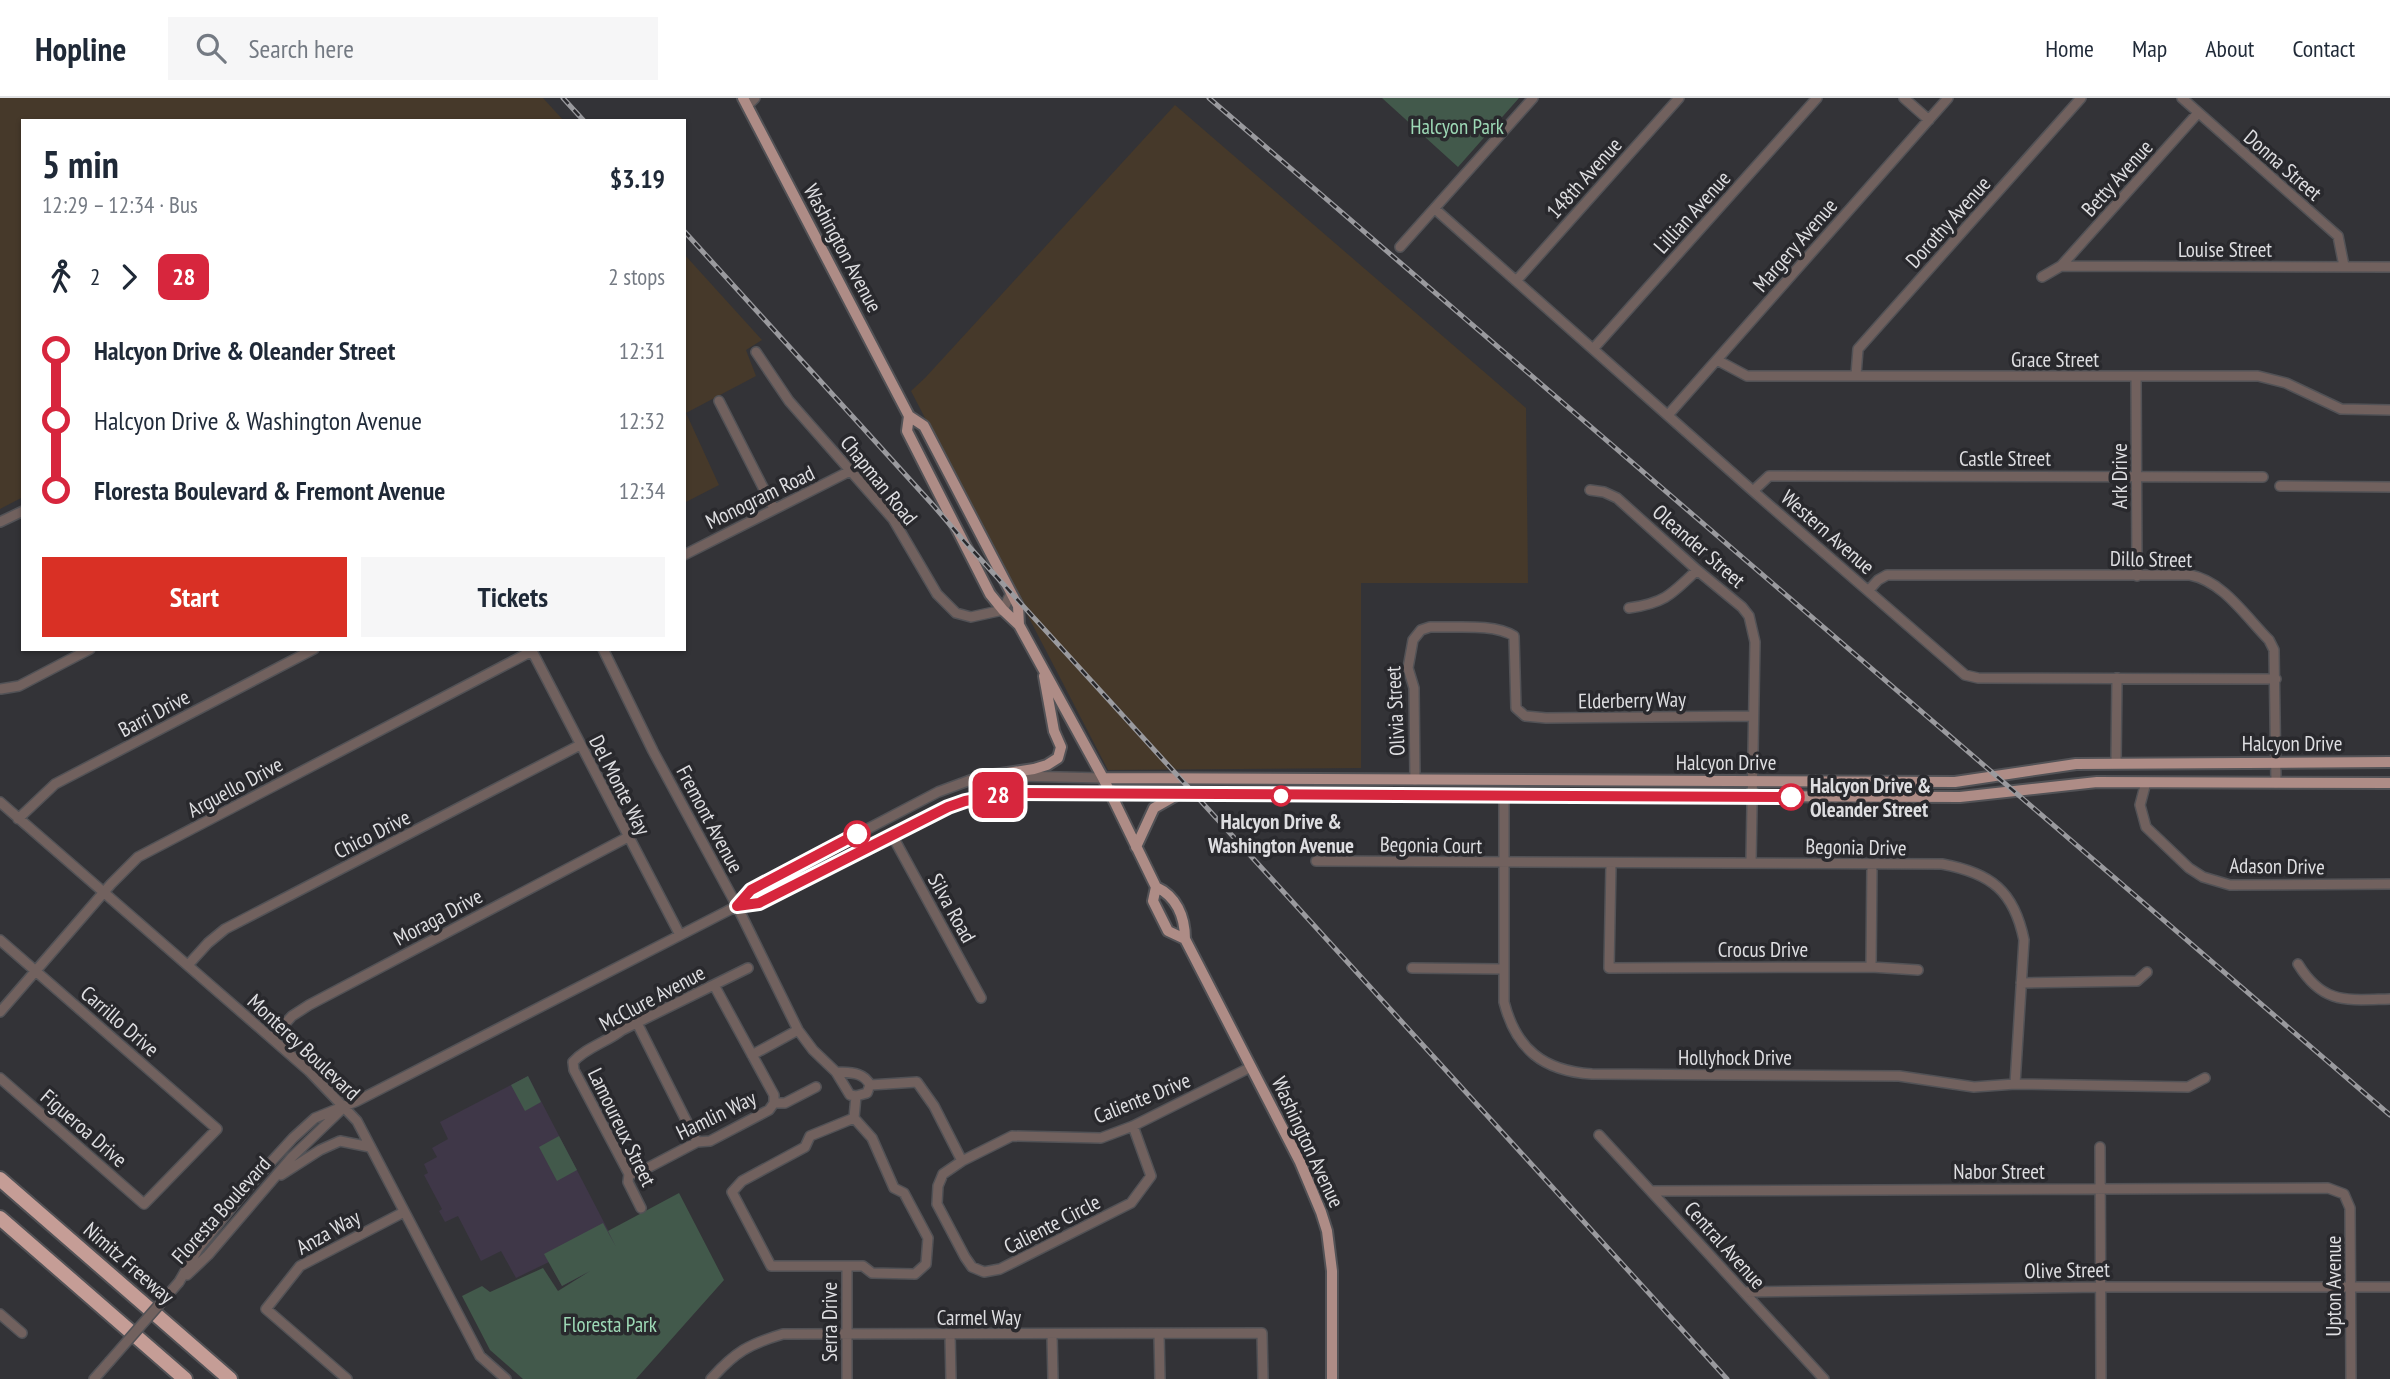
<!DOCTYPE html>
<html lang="en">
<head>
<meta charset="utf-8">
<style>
	body { margin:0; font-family:"PT Sans Narrow",sans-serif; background:#f6f6f7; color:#1f2937; height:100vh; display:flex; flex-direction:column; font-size:26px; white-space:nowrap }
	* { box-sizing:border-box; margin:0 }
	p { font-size:23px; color:#747a83 }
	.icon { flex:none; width:38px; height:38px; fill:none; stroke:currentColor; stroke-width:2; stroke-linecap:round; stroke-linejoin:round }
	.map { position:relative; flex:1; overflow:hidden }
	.drawer { position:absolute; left:21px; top:21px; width:665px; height:532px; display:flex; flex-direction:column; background:#fff; border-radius:0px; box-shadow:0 2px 5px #0004 }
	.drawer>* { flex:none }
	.badge { padding:0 14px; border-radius:10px; font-size:24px; line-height:46px }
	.map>.badge { position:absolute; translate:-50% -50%; box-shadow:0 0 0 4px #fff }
	.legs { display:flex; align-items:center; gap:10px; height:77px; padding:0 21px; font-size:23px }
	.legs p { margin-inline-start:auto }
	.overview { display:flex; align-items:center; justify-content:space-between; height:119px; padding:0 21px }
	h1 { font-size:38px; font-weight:600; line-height:52px }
	.primary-button { display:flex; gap:14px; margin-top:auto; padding:14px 21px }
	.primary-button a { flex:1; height:80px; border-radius:0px; background:#d93025; color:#fff; font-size:28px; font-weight:600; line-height:80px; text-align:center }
	.primary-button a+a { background:#f6f6f7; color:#1f2937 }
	ul { padding:0 21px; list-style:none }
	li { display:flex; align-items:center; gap:24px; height:70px; font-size:26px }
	li i { display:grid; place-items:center; width:10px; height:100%; margin:0 9px; background:currentColor }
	li i::after { content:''; width:18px; height:18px; margin:-9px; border:5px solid; border-radius:50%; background:#fff }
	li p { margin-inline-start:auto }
	li:first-child i { background:linear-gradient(#0000 50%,currentColor 0) }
	li:last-child i { background:linear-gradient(currentColor 50%,#0000 0) }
	header { display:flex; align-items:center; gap:42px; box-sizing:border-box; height:98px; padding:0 35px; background:#fff; border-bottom:2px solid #e0e1e3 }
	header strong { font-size:33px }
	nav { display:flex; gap:38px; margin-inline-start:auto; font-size:24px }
	.search { width:490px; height:63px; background:#f6f6f7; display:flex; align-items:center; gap:18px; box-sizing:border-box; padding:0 24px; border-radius:0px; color:#747a83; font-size:26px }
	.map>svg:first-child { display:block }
</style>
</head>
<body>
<header>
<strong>Hopline</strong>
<div class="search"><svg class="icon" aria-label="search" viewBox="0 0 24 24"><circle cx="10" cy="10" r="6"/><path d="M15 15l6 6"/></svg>Search here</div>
<nav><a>Home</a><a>Map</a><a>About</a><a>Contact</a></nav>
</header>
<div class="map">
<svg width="2390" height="1281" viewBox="0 0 2390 1281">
	<rect width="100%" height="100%" fill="#333337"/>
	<!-- industrial -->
	<path fill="#46392a" d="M0,0H543L564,23H23V399L0,411Z
		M1175,7L1526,310L1528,485H1361V670L1108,672L911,293L925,280Z
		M684,156L762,242L746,252L756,278L686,315L719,387L684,405Z"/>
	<!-- education -->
	<path fill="#3f3748" d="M528,978L621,1157L562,1188L549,1164L516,1180L501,1153L481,1163L458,1118L445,1124L439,1113L442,1111L424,1077L428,1075L424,1066L437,1059L432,1050L448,1041L440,1024Z"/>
	<!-- green -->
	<path fill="#42594b" d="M1382,0H1519L1458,69Z
		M528,978L541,1004L525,1013L511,987Z
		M559,1038L577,1072L557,1083L539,1049Z
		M679,1095L724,1182L636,1281H523L490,1252L462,1198L482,1188L490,1194L543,1170L558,1193L590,1173L562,1188L544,1156L603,1125L616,1149L608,1133Z"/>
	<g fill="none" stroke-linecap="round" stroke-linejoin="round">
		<!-- minor casing -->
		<g stroke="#525256" stroke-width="12">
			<path id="minor" d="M1904,0L1929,22
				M2182,0L2338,138L2344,168
				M747,8L755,0
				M1435,111L1753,393L1965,577L1978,580L2276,581
				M1400,149L1533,0
				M2061,168L2390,169
				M2042,179L2061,168L2198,15
				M1516,183L1679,0
				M1593,251L1817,0
				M756,254L789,303L893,421L937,496L956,515L971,519L1003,512L1011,495
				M1717,262L1747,278H2258L2286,285L2341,311L2390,312
				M1856,277L1858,251L2081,0
				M2136,278L2137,478
				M719,303L774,411
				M1668,317L1948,0
				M2280,388L2390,389
				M1590,392L1604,394L1617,400L1697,472L1742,509L1749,518L1755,544L1751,764
				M1753,393L1769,378L2263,379
				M0,424L23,413
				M684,457L850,373
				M1869,492L1878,482L1887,477H2190C2223,483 2246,519 2269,542L2274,552L2276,685
				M1629,510C1665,505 1672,496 1697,472
				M531,551L680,837
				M603,551L653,653L737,808L798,932L813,952L836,974
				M1,591L19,588L90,551
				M2116,665L2117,580
				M1012,678L1103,680
				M1415,682L1414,590L1408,570L1413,542L1421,532L1430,529C1454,530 1494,525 1514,538L1516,610L1525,618L1546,620L1753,618
				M2146,684L2140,707L2146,729L2189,770L2203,779L2230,787L2390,786
				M1504,698V904C1516,951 1543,973 1592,976L1899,978L1974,989L2015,986L2188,989L2205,980
				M0,704L309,973L357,1023L480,1258L506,1281
				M18,721L55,686L314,551
				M892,737L981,900
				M1316,763L1942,766C1991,775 2014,793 2024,842L2015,986
				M1611,766L1609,870L1871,869L1918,872
				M737,808L751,792L938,694L976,680L998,677
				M0,842L217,1031L144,1106L0,980
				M2298,866C2323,907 2347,902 2390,901
				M188,867L208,845L225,831L580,647
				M1871,869L1872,767
				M1412,870L1503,871
				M2021,885L2137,883L2147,874
				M714,887L774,997V1005
				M0,914L111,786L138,759L532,553
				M637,925L697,1044
				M272,940L292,918L309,907L628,739
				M752,957L798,932
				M836,974C849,975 863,973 870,987L867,995L856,998L850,997Z
				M870,987L917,984L934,1008L962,1063
				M854,1020L810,1038L805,1049L742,1083L732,1094L771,1168H863L872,1175L915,1176L926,1166L928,1140L904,1095L894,1090L872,1040L854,1020L856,998
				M1133,1028L1151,1078L1131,1105L1000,1171L984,1174L972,1169L965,1159L937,1106L938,1088L943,1076L962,1063L1012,1038L1101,1040L1133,1028L1251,969
				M1599,1037L1824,1281
				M2100,1049L2101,1281
				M629,1076L638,1075L697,1044L710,1043L769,1012L774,1005H785L816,989
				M281,1077L320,1052L340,1043L370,1049
				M1653,1093L2328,1090L2344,1096L2350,1110L2351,1281
				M641,1110L628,1084L629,1076L574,972L573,964C585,950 607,944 622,932L748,870
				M847,1168V1281
				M187,1177L208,1157L292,1059L342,1011
				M179,1184L198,1151L249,1088L293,1040L315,1020L357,1003L737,808L759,805L948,709C1000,690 1055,696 1110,695
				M1744,1194L2100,1189H2390
				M0,1216L22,1235
				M950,1236L951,1281
				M1159,1236L1160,1281
				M1052,1237L1053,1281
				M94,1281L109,1264
				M347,1281L266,1211L300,1168L404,1114
				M711,1281C735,1254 749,1246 783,1236L1262,1235L1263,1281"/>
		</g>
		<!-- major casing -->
		<g stroke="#525256" stroke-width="14">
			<path id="major" d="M743,0L909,318L924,328L1018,508L1019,527
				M909,318L907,333L990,496L1003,512L1019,527L1103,680L1156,789L1153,803L1168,833L1185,841
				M994,677L1034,671L1047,667L1058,660L1061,649L1054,633L1044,578
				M1103,680L1955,684L2076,666L2390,664
				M1110,695L1960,699L2097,684L2390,685
				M1136,749L1154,710L1175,698
				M1156,789C1176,798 1185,818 1185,841L1300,1064L1321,1114L1327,1133L1332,1173V1281"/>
		</g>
		<!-- highway casing -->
		<g stroke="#525256" stroke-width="18">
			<path id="highway" d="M0,1081L230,1281
				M0,1120L185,1281"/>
		</g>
		<!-- minor -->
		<use href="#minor" stroke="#71615e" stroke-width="9"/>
		<!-- major -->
		<use href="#major" stroke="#ae8c86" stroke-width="10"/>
		<!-- highway -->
		<use href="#highway" stroke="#c59d96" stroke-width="14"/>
		<!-- rail casing -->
		<g stroke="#9a9a9e" stroke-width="5">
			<path id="rail" d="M563,0L584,23
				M1209,0L2390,1017
				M684,133L933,407L964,443L1727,1281"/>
		</g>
		<!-- rail -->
		<use href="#rail" stroke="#29292d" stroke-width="2.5" stroke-dasharray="8" stroke-linecap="butt"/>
		<!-- minor-bridge casing -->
		<g stroke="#525256" stroke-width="12" stroke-linecap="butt">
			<path id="minor-bridge" d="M109,1264L179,1184"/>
		</g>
		<!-- minor-bridge -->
		<use href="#minor-bridge" stroke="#71615e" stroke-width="9"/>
	</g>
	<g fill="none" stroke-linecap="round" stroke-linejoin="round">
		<!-- line-1 casing -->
		<g stroke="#fff" stroke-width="16">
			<path id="line-1" d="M857,736L751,792L737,808L759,805L948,709L965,703L1008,695L1791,699"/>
		</g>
		<!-- line-1 -->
		<use href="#line-1" stroke="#d7263d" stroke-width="10"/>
	</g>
	<!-- markers -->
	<g fill="#fff" stroke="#d7263d" stroke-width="3.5">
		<circle cx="1281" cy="698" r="9"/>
		<circle cx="1791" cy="699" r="12"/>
		<circle cx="857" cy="736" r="12"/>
	</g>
	<g text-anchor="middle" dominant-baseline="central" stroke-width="7" stroke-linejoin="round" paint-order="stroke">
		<!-- park labels -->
		<g font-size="21" fill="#9dd9b6" stroke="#29292d">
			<text x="1457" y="28">Halcyon Park</text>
			<text x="610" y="1226">Floresta Park</text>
		</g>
		<!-- street labels -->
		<g font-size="21" fill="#dedee1" stroke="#29292d">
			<text transform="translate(2283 67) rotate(41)">Donna Street</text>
			<text transform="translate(1584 80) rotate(-48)">148th Avenue</text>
			<text transform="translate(2117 80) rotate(-48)">Betty Avenue</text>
			<text transform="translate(1692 114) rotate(-48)">Lillian Avenue</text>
			<text transform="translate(1948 124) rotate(-48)">Dorothy Avenue</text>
			<text transform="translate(1795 147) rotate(-49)">Margery Avenue</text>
			<text transform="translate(843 150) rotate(62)">Washington Avenue</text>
			<text x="2225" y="151">Louise Street</text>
			<text x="2055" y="261">Grace Street</text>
			<text x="2005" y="360">Castle Street</text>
			<text transform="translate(2119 378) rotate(-90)">Ark Drive</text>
			<text transform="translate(879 382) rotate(51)">Chapman Road</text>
			<text transform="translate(760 399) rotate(-26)">Monogram Road</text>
			<text transform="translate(1828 434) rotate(41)">Western Avenue</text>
			<text transform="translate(1699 448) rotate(41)">Oleander Street</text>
			<text transform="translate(2151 461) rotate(1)">Dillo Street</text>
			<text transform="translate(1632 602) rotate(-1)">Elderberry Way</text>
			<text transform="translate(1395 613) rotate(-93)">Olivia Street</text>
			<text transform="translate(154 615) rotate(-28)">Barri Drive</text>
			<text x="2292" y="645">Halcyon Drive</text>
			<text x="1726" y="664">Halcyon Drive</text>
			<text transform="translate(620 687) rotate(63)">Del Monte Way</text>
			<text transform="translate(235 689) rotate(-28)">Arguello Drive</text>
			<text transform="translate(710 721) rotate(62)">Fremont Avenue</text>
			<text transform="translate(372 736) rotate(-27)">Chico Drive</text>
			<text transform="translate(1431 747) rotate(1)">Begonia Court</text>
			<text transform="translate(1856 749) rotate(1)">Begonia Drive</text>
			<text transform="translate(2277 768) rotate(1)">Adason Drive</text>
			<text transform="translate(952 810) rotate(61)">Silva Road</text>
			<text transform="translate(438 819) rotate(-28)">Moraga Drive</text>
			<text x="1763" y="851">Crocus Drive</text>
			<text transform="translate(652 900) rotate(-28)">McClure Avenue</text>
			<text transform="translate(120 923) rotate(41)">Carrillo Drive</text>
			<text transform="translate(304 949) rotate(43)">Monterey Boulevard</text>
			<text x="1735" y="959">Hollyhock Drive</text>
			<text transform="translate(1142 1000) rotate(-22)">Caliente Drive</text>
			<text transform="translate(716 1017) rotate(-26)">Hamlin Way</text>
			<text transform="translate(622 1029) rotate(64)">Lamoureux Street</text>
			<text transform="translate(84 1030) rotate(41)">Figueroa Drive</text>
			<text transform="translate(1308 1044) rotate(65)">Washington Avenue</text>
			<text x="1999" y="1073">Nabor Street</text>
			<text transform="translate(221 1112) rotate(-48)">Floresta Boulevard</text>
			<text transform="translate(1052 1126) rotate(-27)">Caliente Circle</text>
			<text transform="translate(328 1134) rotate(-29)">Anza Way</text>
			<text transform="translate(1725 1147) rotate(48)">Central Avenue</text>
			<text transform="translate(129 1165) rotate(41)">Nimitz Freeway</text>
			<text transform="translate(2067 1172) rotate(-1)">Olive Street</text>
			<text transform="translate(2333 1188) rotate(-90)">Upton Avenue</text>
			<text x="979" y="1219">Carmel Way</text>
			<text transform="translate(829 1224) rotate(-90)">Serra Drive</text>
		</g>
		<!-- stop labels -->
		<g font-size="21" font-weight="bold" fill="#dedee1" stroke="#29292d" text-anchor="start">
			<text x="1810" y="687">Halcyon Drive &amp;<tspan x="1810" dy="24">Oleander Street</tspan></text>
			<text x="1281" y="723" text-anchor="middle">Halcyon Drive &amp;<tspan x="1281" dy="24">Washington Avenue</tspan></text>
		</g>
	</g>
</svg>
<b class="badge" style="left:998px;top:697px;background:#d7263d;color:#fff">28</b>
<section class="drawer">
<div class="overview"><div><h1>5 min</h1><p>12:29 – 12:34 · Bus</p></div><b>$3.19</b></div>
<div class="legs"><svg class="icon" aria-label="walk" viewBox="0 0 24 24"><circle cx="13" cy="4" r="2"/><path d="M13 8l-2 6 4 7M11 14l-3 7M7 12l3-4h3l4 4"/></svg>2<svg class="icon" aria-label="forward" viewBox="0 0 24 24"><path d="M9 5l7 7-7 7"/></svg><b class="badge" style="background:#d7263d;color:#fff">28</b><p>2 stops</p></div>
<ul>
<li><i style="color:#d7263d"></i><b>Halcyon Drive &amp; Oleander Street</b><p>12:31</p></li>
<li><i style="color:#d7263d"></i><span>Halcyon Drive &amp; Washington Avenue</span><p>12:32</p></li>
<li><i style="color:#d7263d"></i><b>Floresta Boulevard &amp; Fremont Avenue</b><p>12:34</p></li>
</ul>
<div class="primary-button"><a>Start</a><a>Tickets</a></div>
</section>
</div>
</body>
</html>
